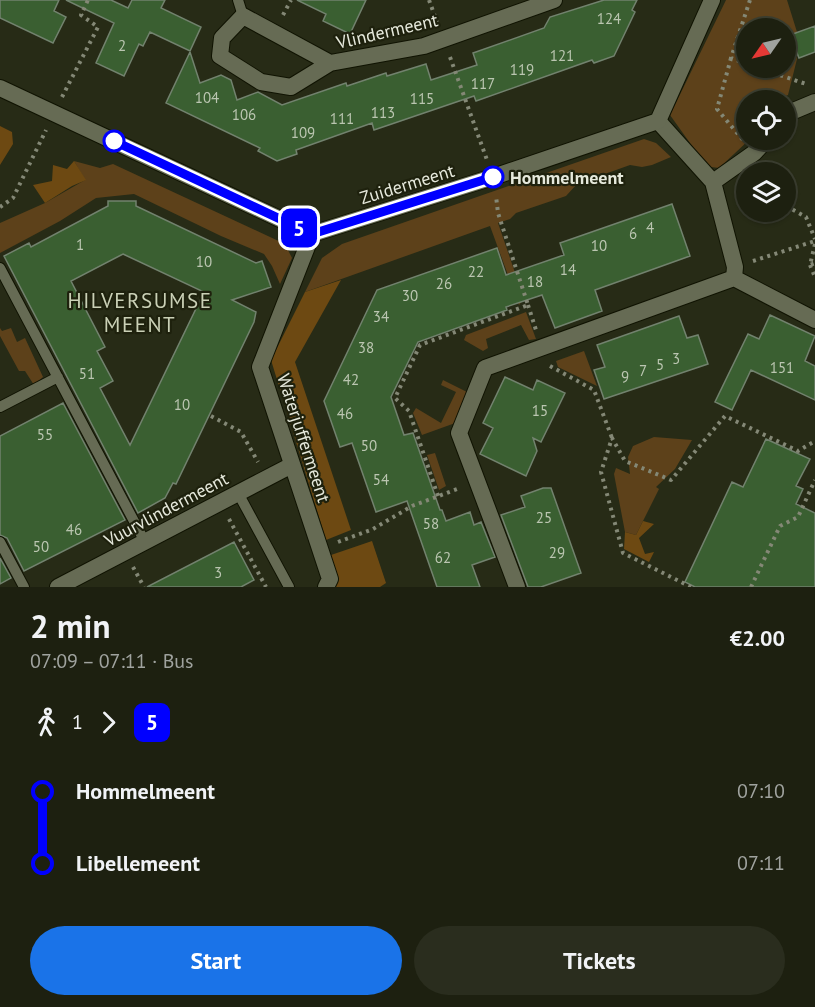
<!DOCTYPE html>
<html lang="en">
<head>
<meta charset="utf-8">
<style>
	body { margin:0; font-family:"PT Sans",sans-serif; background:#2a2d1e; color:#f1f3f6; height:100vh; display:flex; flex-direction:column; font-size:22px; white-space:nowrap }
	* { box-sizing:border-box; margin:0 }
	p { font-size:20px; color:#a0a39f }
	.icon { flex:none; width:33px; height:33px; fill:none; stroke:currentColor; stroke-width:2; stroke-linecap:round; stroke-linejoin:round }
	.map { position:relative; height:587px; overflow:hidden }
	.side { display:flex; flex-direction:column; background:#1d2010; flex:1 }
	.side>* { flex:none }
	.badge { padding:0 12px; border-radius:9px; font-size:21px; line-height:39px }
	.needle { width:39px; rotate:236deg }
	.controls { position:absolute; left:736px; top:18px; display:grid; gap:12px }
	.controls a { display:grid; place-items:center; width:60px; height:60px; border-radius:50%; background:#1d2010; box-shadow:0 2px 4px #0004,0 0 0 2px #3b3e30; font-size:30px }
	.map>.badge { position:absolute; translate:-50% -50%; box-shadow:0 0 0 3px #fff }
	.legs { display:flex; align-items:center; gap:9px; height:66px; padding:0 30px; font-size:20px }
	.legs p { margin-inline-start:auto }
	.head { display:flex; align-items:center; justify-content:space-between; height:102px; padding:0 30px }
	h1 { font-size:33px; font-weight:700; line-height:45px }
	.action { display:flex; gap:12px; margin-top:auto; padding:12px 30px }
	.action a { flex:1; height:69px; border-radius:36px; background:#1a73e8; color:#fff; font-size:24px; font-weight:700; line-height:69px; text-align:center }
	.action a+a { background:#2a2d1e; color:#f1f3f6 }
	ul { padding:0 30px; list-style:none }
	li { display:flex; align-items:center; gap:21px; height:72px; font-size:22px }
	li i { display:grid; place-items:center; width:9px; height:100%; margin:0 8px; background:currentColor }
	li i::after { content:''; width:15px; height:15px; margin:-8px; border:4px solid; border-radius:50%; background:#1d2010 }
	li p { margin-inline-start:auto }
	li:first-child i { background:linear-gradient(#0000 50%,currentColor 0) }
	li:last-child i { background:linear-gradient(currentColor 50%,#0000 0) }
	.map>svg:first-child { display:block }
</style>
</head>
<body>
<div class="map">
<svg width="815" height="587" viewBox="0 0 815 587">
	<rect width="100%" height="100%" fill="#272b16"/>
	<!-- green -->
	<path fill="#5d411a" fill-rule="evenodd" d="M726,0H787L797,32L789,35L797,59L788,95L776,100H747V140H749L719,168L711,167L700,157L670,115ZM747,28H786V68H747Z
		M644,139L656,143L671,157L652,165L642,167L630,165L577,184L566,196L516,213L510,219L498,223L524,299L519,305L490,226L305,292L322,258L342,244Z
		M74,161L100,168L113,164L285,244L292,258L280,284L272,266L264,254L221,236L134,194L96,198L60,221L0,253V223L45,203L85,180Z
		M526,312L536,339L529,340L521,325L486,339L488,348L483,351L464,340L466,335Z
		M0,328L2,331L11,328L17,342L25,338L43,377L34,385L25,371H19L0,336Z
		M584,351L597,386L558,367L556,361Z
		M443,380L469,393L458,422L422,435L413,413L416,408L441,423L456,392L441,385Z
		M654,437L692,440L675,469L656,487L659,489L636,535L625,532L614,474L616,468L630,474L628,457L633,446Z
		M435,453L446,486L439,490L427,455Z"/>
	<!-- forest -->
	<path fill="#6d4912" d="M0,126L12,132L13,144L0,165Z
		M74,161L86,180L72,186L45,203L33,185L52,181L53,165L67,169Z
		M341,280L295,362L351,530L326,540L271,360L305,292Z
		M643,521L654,524L639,538L645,554L654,552L649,562L624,549L625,532L636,535Z
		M372,541L386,583L380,587H335L338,578L331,555Z"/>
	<!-- building -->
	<path fill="#3a5f31" stroke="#72826e" stroke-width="1.5" fill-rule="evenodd" d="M0,0H59L54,11L66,17L53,43L0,18Z
		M66,0H111L128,8L132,0H165L161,8L201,27L190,51L150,32L143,46L139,44L124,76L96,63L114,23Z
		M297,0H366L350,34L323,21L326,14Z
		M604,0H637L632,10L635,12L614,56L594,63L592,60L476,101L474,96L374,130L372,123L296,150L297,154L277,161L258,151L260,148L166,103L190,52L200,83L221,75L231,80L237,100L258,92L282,105L346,83L347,86L386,73L387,76L426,64L431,80L477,65L473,53L544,28L550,17Z
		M815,26V52L799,58L790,35Z
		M108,201H136V206L256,263L262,261L271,287L232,300L256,312L254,322L176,484L173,483L165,498L138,513L4,256L29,243L31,247L108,206ZM123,254L204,292L130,445L100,388L113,381L97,351L105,347L71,281Z
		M672,204L690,256L595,290L602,311L555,328L542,295L506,307L507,310L418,342L391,397L404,435L413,433L440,510H442L446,521L470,512L474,525L481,522L495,557L472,565L480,587H437L407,501L376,512L352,443L340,447L324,401L377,290L497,248L506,275L564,255L560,243Z
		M770,315L815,336L805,361L815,366V400L751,370L732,410L715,402L748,334L759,339Z
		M679,316L687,338L698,335L708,364L604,399L594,370L605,367L597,345Z
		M505,377L533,390L537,380L565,393L541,442L533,438L537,451L526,476L480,454L493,428L483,423Z
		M63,403L125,520L24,571L7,538L0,535V436Z
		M766,439L810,459L796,486L803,489L796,504L815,513V587H695L685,582L732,482L743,487Z
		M543,488H551L581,573L541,587H528L501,515L525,507L521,496Z
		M234,542L254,580L241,587H147Z
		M0,558L11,578L0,584Z"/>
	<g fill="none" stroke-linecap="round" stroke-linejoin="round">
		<!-- service casing -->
		<g stroke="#101302" stroke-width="12">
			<path id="service" d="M238,0L243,16
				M0,268L145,542
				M0,407L58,377
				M238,493L289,587
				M0,542L24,587"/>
		</g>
		<!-- minor casing -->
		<g stroke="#101302" stroke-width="18">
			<path id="minor" d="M330,63L243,16L222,38L220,56L261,82L291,87L330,63L424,46L554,0
				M786,117L791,112L815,102
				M658,121L713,182L735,267L734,278
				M713,182L754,153L766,140
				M312,234L260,367L330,579L326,587
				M58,587L292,465
				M517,587L459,433L485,368L734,278L815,320"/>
		</g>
		<!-- tertiary casing -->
		<g stroke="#101302" stroke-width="18">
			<path id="tertiary" d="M0,88L312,234L493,177L658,121L712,0"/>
		</g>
		<!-- path -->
		<path stroke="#848876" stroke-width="4" stroke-dasharray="3 4.5" stroke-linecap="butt" d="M429,0L437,22
			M283,15L291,0
			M450,57L487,160
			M731,58L717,109L743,140
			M747,64L731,58L750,0
			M759,68L806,84
			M62,97L98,27L81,15L88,0
			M786,206L806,217L815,239
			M0,207L13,198L46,130
			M815,244L810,265L815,263
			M753,261L815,241
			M810,265L815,277
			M528,305L536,330
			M550,366L594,390L612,438
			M211,416L241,432L258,462
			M438,496L409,411L395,398L420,345L528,305L498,213L496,196
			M229,519L266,587
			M338,542L373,529L412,506L460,488
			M133,567L144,587
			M691,587L623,553L601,472L612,438L625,461L671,480L725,416L798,451L815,441
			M751,587L780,526L798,517L815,480"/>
		<!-- service -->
		<use href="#service" stroke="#666b54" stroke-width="10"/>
		<!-- minor -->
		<use href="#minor" stroke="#666b54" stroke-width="16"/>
		<!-- tertiary -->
		<use href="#tertiary" stroke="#666b54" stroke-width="16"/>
	</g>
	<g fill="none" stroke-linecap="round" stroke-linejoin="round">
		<!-- line-1 casing -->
		<g stroke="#fff" stroke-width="14">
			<path id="line-1" d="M114,141L312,234L493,177"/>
		</g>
		<!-- line-1 -->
		<use href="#line-1" stroke="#00f" stroke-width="9"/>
	</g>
	<!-- markers -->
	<g fill="#fff" stroke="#00f" stroke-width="3">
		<circle cx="114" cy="141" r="10"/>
		<circle cx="493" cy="177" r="10"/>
	</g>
	<g text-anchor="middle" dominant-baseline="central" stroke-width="4.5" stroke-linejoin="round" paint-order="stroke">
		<!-- number labels -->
		<g font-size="15" fill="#bbc6b1">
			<text x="609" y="18">124</text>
			<text x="122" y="45">2</text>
			<text x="562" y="55">121</text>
			<text x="522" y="69">119</text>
			<text x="483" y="83">117</text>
			<text x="207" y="97">104</text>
			<text x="422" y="98">115</text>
			<text x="383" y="112">113</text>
			<text x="244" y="114">106</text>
			<text x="342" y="118">111</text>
			<text x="303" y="132">109</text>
			<text x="650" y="227">4</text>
			<text x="633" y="233">6</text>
			<text x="80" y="244">1</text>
			<text x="599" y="245">10</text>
			<text x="204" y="261">10</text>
			<text x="568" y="269">14</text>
			<text x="476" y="271">22</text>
			<text x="535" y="281">18</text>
			<text x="444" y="283">26</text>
			<text x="410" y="295">30</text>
			<text x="381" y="316">34</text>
			<text x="366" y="347">38</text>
			<text x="676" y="358">3</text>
			<text x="660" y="364">5</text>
			<text x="782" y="367">151</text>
			<text x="643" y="370">7</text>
			<text x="87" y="373">51</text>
			<text x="625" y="376">9</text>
			<text x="351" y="379">42</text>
			<text x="182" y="404">10</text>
			<text x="540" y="410">15</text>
			<text x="345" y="413">46</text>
			<text x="45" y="434">55</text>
			<text x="369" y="445">50</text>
			<text x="381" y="479">54</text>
			<text x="544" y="517">25</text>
			<text x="431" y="523">58</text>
			<text x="74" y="529">46</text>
			<text x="41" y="546">50</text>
			<text x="557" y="552">29</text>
			<text x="443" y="557">62</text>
			<text x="218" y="572">3</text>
		</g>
		<!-- street labels -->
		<g font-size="18" fill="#e6e9dc" stroke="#1e210d">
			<text transform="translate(387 31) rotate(-13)">Vlindermeent</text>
			<text transform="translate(407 184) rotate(-17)">Zuidermeent</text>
			<text transform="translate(304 438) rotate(72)">Waterjuffermeent</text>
			<text transform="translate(166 509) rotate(-28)">Vuurvlindermeent</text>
		</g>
		<!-- stop labels -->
		<g font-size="18" font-weight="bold" fill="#e6e9dc" stroke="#1e210d" text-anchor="start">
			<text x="510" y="177">Hommelmeent</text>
		</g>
		<!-- quarter labels -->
		<g font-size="21" letter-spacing="1.5" fill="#cad0b6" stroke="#1e210d">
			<text x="140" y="300">HILVERSUMSE<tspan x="140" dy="24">MEENT</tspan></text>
		</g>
	</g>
</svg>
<div class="controls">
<a><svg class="needle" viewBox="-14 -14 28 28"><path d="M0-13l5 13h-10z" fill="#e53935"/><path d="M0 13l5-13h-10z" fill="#a0a39f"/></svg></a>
<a><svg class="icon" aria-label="locate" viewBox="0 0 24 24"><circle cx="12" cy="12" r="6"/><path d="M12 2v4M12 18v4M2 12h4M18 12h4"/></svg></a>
<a><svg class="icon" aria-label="layers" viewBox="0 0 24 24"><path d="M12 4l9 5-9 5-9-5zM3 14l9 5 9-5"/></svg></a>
</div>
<b class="badge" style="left:299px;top:228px;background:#00f;color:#fff">5</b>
</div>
<section class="side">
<div class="head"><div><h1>2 min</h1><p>07:09 – 07:11 · Bus</p></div><b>€2.00</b></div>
<div class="legs"><svg class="icon" aria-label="walk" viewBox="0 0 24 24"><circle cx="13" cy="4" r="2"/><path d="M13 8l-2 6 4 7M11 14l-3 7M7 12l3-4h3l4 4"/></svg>1<svg class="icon" aria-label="forward" viewBox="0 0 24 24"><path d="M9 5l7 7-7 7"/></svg><b class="badge" style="background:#00f;color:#fff">5</b></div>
<ul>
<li><i style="color:#00f"></i><b>Hommelmeent</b><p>07:10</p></li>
<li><i style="color:#00f"></i><b>Libellemeent</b><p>07:11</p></li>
</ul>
<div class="action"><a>Start</a><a>Tickets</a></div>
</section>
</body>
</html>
